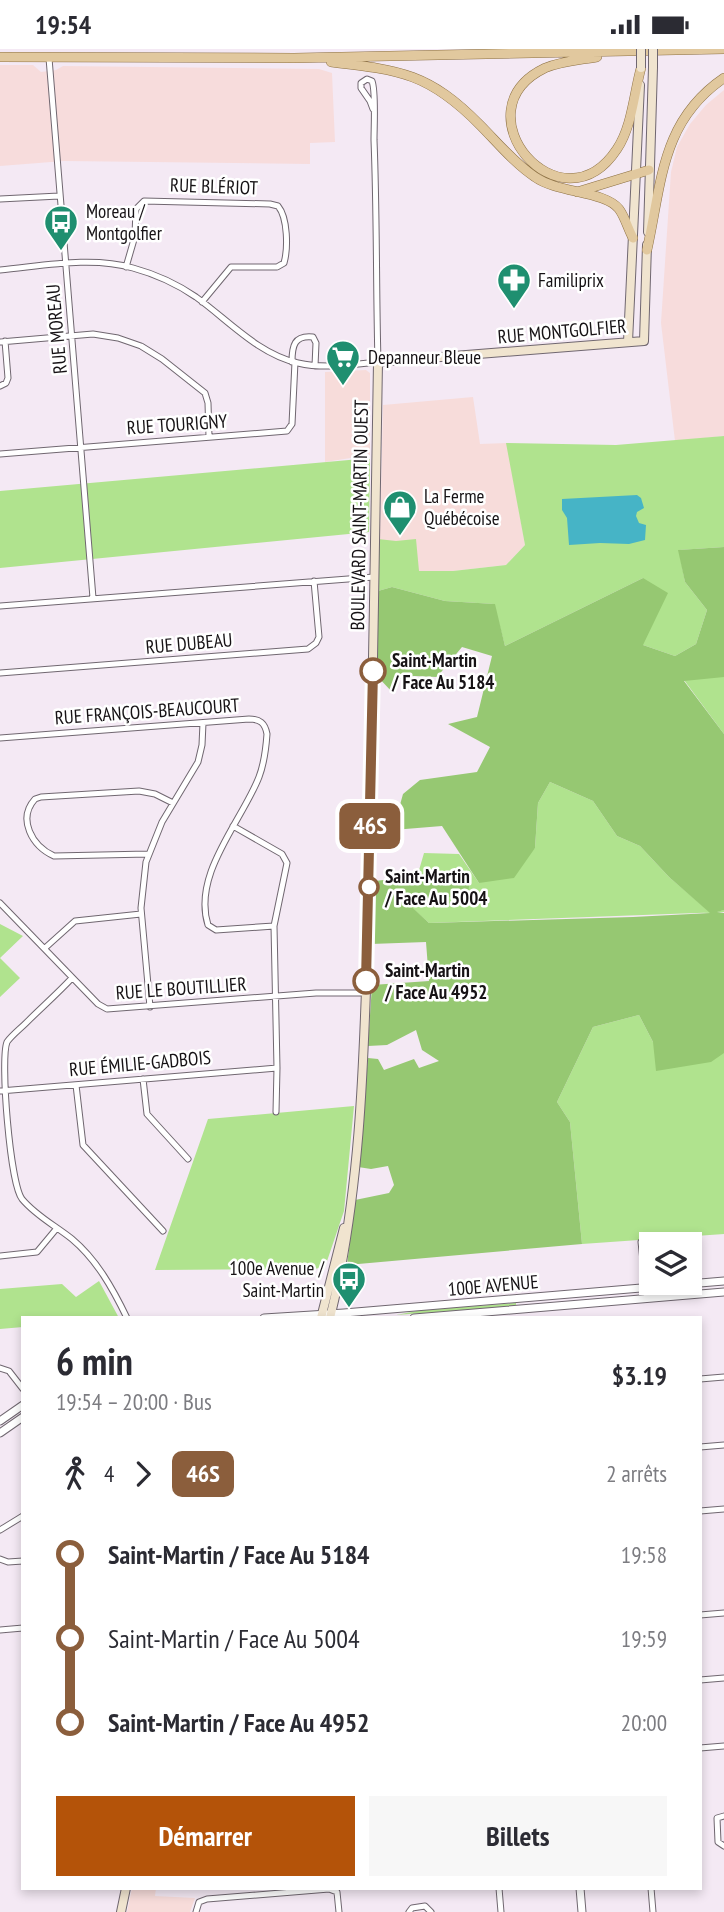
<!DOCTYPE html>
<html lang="fr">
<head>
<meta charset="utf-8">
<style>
	body { margin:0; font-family:"PT Sans Narrow",sans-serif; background:#f7f7f7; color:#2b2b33; height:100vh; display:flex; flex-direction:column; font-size:26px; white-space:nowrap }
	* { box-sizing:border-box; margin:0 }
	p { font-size:23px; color:#7c7c81 }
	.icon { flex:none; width:38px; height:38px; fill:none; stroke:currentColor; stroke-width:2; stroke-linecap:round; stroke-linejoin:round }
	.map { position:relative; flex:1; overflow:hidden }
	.details { position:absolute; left:21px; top:1267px; width:681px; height:574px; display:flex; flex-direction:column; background:#fff; border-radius:0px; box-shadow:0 4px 10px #0003 }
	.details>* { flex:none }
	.badge { padding:0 14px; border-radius:10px; font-size:24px; line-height:46px }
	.buttons { position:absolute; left:639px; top:1183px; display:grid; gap:14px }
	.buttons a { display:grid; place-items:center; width:63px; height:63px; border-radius:0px; background:#fff; box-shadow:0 4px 10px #0003; font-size:35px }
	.map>.badge { position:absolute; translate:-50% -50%; box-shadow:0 0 0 4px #fff }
	.legs { display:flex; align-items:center; gap:10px; height:77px; padding:0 35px; font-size:23px }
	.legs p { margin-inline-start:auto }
	.head { display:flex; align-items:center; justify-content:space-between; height:119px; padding:0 35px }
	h1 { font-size:38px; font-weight:700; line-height:52px }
	.action { display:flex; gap:14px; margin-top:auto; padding:14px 35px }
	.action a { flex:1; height:80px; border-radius:0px; background:#b45309; color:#fff; font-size:28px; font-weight:700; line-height:80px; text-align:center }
	.action a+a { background:#f7f7f7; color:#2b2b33 }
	ul { padding:0 35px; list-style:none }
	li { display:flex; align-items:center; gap:24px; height:84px; font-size:26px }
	li i { display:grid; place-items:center; width:10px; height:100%; margin:0 9px; background:currentColor }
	li i::after { content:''; width:18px; height:18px; margin:-9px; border:5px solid; border-radius:50%; background:#fff }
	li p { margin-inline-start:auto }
	li:first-child i { background:linear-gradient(#0000 50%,currentColor 0) }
	li:last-child i { background:linear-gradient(currentColor 50%,#0000 0) }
	.status { display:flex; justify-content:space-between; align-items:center; height:49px; padding:0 35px; background:#fff; direction:ltr }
	.status svg { height:19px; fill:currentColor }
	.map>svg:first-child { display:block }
</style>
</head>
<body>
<div class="status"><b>19:54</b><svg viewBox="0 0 49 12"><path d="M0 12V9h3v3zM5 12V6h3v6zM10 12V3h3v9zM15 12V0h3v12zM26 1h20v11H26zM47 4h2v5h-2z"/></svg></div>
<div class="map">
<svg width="724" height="1863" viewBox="0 0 724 1863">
	<rect width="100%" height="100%" fill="#f4e9f4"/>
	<!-- commercial -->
	<path fill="#f7dcda" d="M366,321L370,324V406L325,413V323Z
		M473,348L480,395L507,394L525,496L506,516L453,522H379L383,356Z
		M132,1839H156L155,1847L195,1849L190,1863H127Z"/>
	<!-- industrial -->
	<path fill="#f7dcdc" d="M0,16H33L41,23L56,21L63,17L319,20L332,24L335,93L310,94V115L64,112L0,117Z
		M724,41V387L675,392L661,274L671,123L677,98L690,75L706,56Z"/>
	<!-- green -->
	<path fill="#b0e38e" d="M724,387V498L679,501L685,533L707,561L696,595L675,607L643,596V529L505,597L494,555L445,552L392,538L378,542V490L396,492L416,490L419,522H453L506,516L525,496L506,394L616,396Z
		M360,410H370L369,483L0,519V442Z
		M709,628H724V685L684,631Z
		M550,733L593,752L617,787L640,797L669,828L711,864L724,861V863L429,874L401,849L439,850L458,822L417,828L424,804L459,805L479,834L535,799L538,754Z
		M0,875L23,887L0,909L20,929L0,948Z
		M639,966L653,993L724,1004V1185L582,1195L570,1073L557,1053L593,978Z
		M354,1057L344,1162L325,1218L314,1220L155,1221L208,1070Z
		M99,1232L119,1269H23V1278L0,1280V1240L62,1235L76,1248Z
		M516,1254V1257L396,1266L422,1261Z"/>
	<!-- forest -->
	<path fill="#96c872" d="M724,498V628L684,632L724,685V861L717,863L724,864V1004L711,1013L656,1022L653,993L639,966L593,978L557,1053L570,1073L582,1195L347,1216L355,1151L389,1144L394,1136L388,1117L371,1120L358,1118L368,1009L378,1010L384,1021L414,1010L419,1019L439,1012L422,1001L416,981L387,996L368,997L372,936L429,932L426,893L371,895L375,832L458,822L470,831L468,844L439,850L402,849L429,874L633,868L710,864L669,828L640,797L617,787L593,752L550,733L538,754L535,799L514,829L479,834L442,777L393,781L403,745L420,731L477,723L490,698L448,675L477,668L492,607L462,598L437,628L414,627L399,630L393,644L377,627L378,542L392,538L445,552L495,555L505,597L643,529L668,544L643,596L675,607L696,595L707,561L685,533L678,501Z"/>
	<!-- water -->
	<path fill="#46b4c6" d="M637,446L641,449L644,459L637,463L636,467L639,474L646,476L645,491L629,495L600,494L569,496L567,469L562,461V450Z"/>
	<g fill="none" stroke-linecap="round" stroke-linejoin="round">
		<!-- minor casing -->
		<g stroke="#706770" stroke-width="7">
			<path id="minor" d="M49,9L93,549
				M0,150L59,147
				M126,218L135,187L136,160L144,152L270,155L278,157C288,169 288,200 284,214L277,218H231L202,253
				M0,221C43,217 91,207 133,219C155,225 177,235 196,248C228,271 258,305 298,314C323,320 352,316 378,313C376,239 377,166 374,91C374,78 376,42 372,32L367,30L361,34V39L370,52L373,60
				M0,293L93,285L118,289L141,297L162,310L205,344L208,354L209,388
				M292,313C292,297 294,286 313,288L316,294L315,317
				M0,337L6,334L8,329L5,292
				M0,405L287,382L292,375L295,313
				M0,557L374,528
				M0,624L308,600L316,594L319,588L314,532
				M0,689L249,670C260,670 265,674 267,685C266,699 264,715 259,728C242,772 192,825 208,876L216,881L274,877
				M233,777L282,805L287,814L274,877L277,1019L276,1063
				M148,805L54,807C32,797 17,770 35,750L41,748L139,742L155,745L173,754
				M0,854L98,955L107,960L316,944H365
				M45,899L75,872L141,865
				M72,929C57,945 41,959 26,974C20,980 12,986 7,993C0,1010 10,1134 22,1150C36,1167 56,1177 72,1190C97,1211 113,1240 127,1269
				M150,958L141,859L146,813L162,773L198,713L202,696L203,674
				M143,1030L147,1065L188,1110
				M76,1036L83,1096L163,1182
				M0,1042L277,1019
				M641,1193L647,1249
				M0,1207L37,1203L57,1179
				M0,1319L9,1322L23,1340
				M700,1330L724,1328
				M700,1398L724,1396
				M700,1462L724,1460
				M0,1481L23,1467
				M0,1510L8,1513L23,1512
				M700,1566L724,1564
				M0,1581L23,1579
				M700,1631L724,1629
				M700,1699L724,1697
				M724,1767L717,1769L718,1793L724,1797
				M499,1839L501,1863
				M651,1839L653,1863
				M196,1863L199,1853L207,1850L329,1840L337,1843L339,1863
				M409,1863L412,1859L425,1857L431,1863"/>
		</g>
		<!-- tertiary casing -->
		<g stroke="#706770" stroke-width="9">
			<path id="tertiary" d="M264,1269L344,1264L724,1232
				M414,1269L724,1243
				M0,1372L23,1356
				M0,1384L23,1368
				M580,1839L582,1863"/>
		</g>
		<!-- secondary casing -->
		<g stroke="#706770" stroke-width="10">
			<path id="secondary" d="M648,183L653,18
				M628,293L640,36
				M321,1269L344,1179
				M330,1269C361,1144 364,1008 368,880C373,691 374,502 378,313L644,292L647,196
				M121,1863L126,1839"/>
		</g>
		<!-- primary casing -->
		<g stroke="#8d7144" stroke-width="10">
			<path id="primary" d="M0,8L294,9L724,0
				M597,8C580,11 561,12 545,19C456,62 561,185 617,100C632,78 634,44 641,19
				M331,13C400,21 429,24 480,76C497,93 514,114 535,128C557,144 605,142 619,160C625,168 628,180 633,189
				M577,143L649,121
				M647,201C662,133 661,72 724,29"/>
		</g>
		<!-- minor -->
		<use href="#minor" stroke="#fff" stroke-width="5"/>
		<!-- tertiary -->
		<use href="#tertiary" stroke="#fff" stroke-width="7"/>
		<!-- secondary -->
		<use href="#secondary" stroke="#f0e4cf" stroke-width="8"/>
		<!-- primary -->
		<use href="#primary" stroke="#e1c89e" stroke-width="9"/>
		<!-- secondary-bridge casing -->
		<g stroke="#706770" stroke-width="10" stroke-linecap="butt">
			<path id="secondary-bridge" d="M653,18V0
				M641,19V0"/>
		</g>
		<!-- secondary-bridge -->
		<use href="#secondary-bridge" stroke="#f0e4cf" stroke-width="8"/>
	</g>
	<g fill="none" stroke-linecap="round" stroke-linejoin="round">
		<!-- line-1 casing -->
		<g stroke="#fff" stroke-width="16">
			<path id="line-1" d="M366,932L373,622"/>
		</g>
		<!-- line-1 -->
		<use href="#line-1" stroke="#8b5e3c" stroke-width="10"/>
	</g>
	<!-- icons -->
	<defs>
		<g id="bus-pin" transform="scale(1.75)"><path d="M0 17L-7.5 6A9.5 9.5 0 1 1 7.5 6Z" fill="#1f8f70" stroke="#fff"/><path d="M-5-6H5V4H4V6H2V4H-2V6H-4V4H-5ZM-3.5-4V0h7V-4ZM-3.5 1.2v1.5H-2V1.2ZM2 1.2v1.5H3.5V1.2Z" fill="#fff"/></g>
		<g id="pharmacy-pin" transform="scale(1.75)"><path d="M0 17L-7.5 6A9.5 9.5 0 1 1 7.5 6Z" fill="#1f8f70" stroke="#fff"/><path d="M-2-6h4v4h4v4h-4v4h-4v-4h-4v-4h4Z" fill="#fff"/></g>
		<g id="supermarket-pin" transform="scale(1.75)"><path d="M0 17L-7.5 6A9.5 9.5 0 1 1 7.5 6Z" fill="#1f8f70" stroke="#fff"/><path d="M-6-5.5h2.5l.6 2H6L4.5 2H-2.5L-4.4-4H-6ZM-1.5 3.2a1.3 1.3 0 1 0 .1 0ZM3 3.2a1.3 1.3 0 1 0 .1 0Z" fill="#fff"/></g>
		<g id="shop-pin" transform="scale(1.75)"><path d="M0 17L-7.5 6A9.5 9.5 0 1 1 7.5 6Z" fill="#1f8f70" stroke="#fff"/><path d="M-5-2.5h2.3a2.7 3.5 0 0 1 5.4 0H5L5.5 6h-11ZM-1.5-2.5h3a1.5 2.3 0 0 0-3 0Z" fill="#fff"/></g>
	</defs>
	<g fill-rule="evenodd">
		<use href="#bus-pin" x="61" y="173"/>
		<use href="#pharmacy-pin" x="514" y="231"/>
		<use href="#supermarket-pin" x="343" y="308"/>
		<use href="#shop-pin" x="400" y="458"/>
		<use href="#bus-pin" x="349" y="1230"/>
	</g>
	<!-- markers -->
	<g fill="#fff" stroke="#8b5e3c" stroke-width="3.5">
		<circle cx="373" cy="622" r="12"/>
		<circle cx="369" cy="838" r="9"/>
		<circle cx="366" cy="932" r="12"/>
	</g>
	<g text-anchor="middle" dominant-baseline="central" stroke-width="5" stroke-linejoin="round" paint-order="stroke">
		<!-- street labels -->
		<g font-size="19" fill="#161215" stroke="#fff">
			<text transform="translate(214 137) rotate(2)">RUE BLÉRIOT</text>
			<text transform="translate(56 280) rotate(-95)">RUE MOREAU</text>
			<text transform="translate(562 282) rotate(-5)">RUE MONTGOLFIER</text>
			<text transform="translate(177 375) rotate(-4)">RUE TOURIGNY</text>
			<text transform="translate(359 466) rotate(-89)">BOULEVARD SAINT-MARTIN OUEST</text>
			<text transform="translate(189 594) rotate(-5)">RUE DUBEAU</text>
			<text transform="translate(147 662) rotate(-4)">RUE FRANÇOIS-BEAUCOURT</text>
			<text transform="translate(181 939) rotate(-4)">RUE LE BOUTILLIER</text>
			<text transform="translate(140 1014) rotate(-5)">RUE ÉMILIE-GADBOIS</text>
			<text transform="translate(493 1236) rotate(-5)">100E AVENUE</text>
		</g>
		<!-- poi labels -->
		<g font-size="19" fill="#161215" stroke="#fff" text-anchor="start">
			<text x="86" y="162">Moreau /<tspan x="86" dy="22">Montgolfier</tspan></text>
			<text x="538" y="231">Familiprix</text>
			<text x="368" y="308">Depanneur Bleue</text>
			<text x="424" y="447">La Ferme<tspan x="424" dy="22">Québécoise</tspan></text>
			<text x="324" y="1219" text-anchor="end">100e Avenue /<tspan x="324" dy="22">Saint-Martin</tspan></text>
		</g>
		<!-- stop labels -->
		<g font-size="19" font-weight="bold" fill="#161215" stroke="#fff" text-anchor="start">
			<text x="392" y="611">Saint-Martin<tspan x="392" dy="22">/ Face Au 5184</tspan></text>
			<text x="385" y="827">Saint-Martin<tspan x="385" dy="22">/ Face Au 5004</tspan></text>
			<text x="385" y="921">Saint-Martin<tspan x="385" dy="22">/ Face Au 4952</tspan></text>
		</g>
	</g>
</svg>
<div class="buttons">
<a><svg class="icon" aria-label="layers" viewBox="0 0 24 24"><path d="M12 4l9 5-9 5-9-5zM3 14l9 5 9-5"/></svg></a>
</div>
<b class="badge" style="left:370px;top:777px;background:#8b5e3c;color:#fff">46S</b>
<section class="details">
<div class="head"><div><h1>6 min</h1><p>19:54 – 20:00 · Bus</p></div><b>$3.19</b></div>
<div class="legs"><svg class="icon" aria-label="walk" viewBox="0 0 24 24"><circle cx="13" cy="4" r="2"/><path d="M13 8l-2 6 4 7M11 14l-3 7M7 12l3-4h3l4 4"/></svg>4<svg class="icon" aria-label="forward" viewBox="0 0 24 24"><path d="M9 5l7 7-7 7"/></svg><b class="badge" style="background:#8b5e3c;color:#fff">46S</b><p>2 arrêts</p></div>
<ul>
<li><i style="color:#8b5e3c"></i><b>Saint-Martin / Face Au 5184</b><p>19:58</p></li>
<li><i style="color:#8b5e3c"></i><span>Saint-Martin / Face Au 5004</span><p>19:59</p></li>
<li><i style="color:#8b5e3c"></i><b>Saint-Martin / Face Au 4952</b><p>20:00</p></li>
</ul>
<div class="action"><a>Démarrer</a><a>Billets</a></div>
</section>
</div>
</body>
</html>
